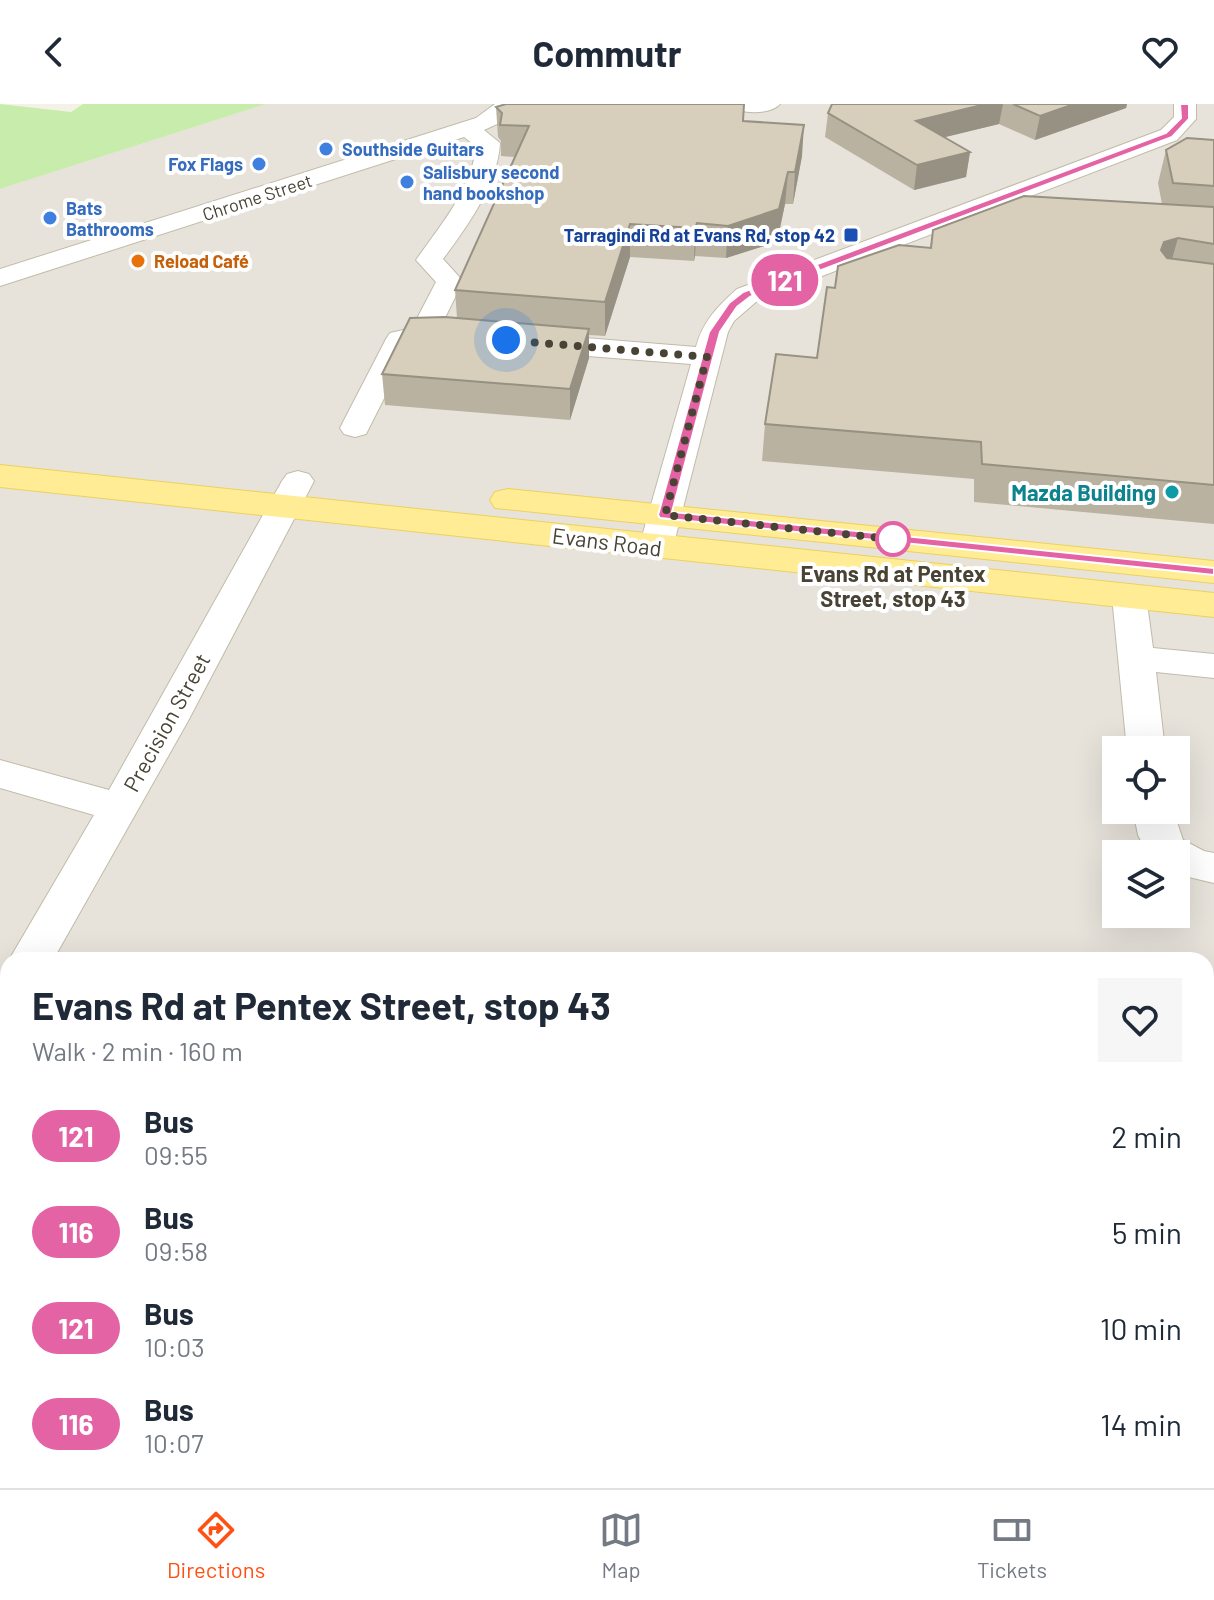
<!DOCTYPE html>
<html lang="en">
<head>
<meta charset="utf-8">
<style>
	body { margin:0; font-family:Barlow,sans-serif; background:#f6f6f7; color:#1f2937; height:100vh; display:flex; flex-direction:column; font-size:30px; white-space:nowrap }
	* { box-sizing:border-box; margin:0 }
	p { font-size:26px; color:#747a83 }
	.icon { flex:none; width:44px; height:44px; fill:none; stroke:currentColor; stroke-width:2; stroke-linecap:round; stroke-linejoin:round }
	.map { position:relative; flex:1; overflow:hidden }
	.side { position:absolute; left:0px; top:848px; width:1214px; height:536px; display:flex; flex-direction:column; background:#fff; border-radius:24px 24px 0 0; box-shadow:0 8px 32px #0002 }
	.side>* { flex:none }
	.badge { padding:0 16px; border-radius:26px; font-size:28px; line-height:52px }
	.controls { position:absolute; left:1102px; top:632px; display:grid; gap:16px }
	.controls a { display:grid; place-items:center; width:88px; height:88px; border-radius:0px; background:#fff; box-shadow:0 8px 32px #0002; font-size:40px }
	.you { position:absolute; width:40px; height:40px; margin:-20px; border:6px solid #fff; border-radius:50%; background:#1a73e8; box-shadow:0 0 0 12px #1a73e833 }
	.map>.badge { position:absolute; translate:-50% -50%; box-shadow:0 0 0 4px #fff }
	.round { display:grid; place-items:center; flex:none; width:84px; height:84px; border-radius:0px; background:#f6f6f7 }
	.headline { display:flex; align-items:center; justify-content:space-between; height:136px; padding:0 32px }
	h1 { font-size:38px; font-weight:700; line-height:60px }
	ul { padding:0; list-style:none }
	li { display:flex; align-items:center; gap:24px; height:96px; padding:0 32px }
	li div { flex:1 }
	li b { display:block; font-size:30px }
	li em { font-style:normal }
	li .badge { min-width:88px; font-weight:700; text-align:center }
	header { display:flex; justify-content:space-between; align-items:center; height:104px; padding:0 32px; background:#fff; font-size:36px; font-weight:700 }
	.tab-bar { display:flex; justify-content:space-around; align-items:center; height:112px; border-top:2px solid #e0e1e3; background:#fff; font-size:22px; color:#747a83 }
	.tab-bar a { display:grid; justify-items:center; gap:4px }
	.tab-bar .current { color:#ff5013 }
	.map>svg:first-child { display:block }
</style>
</head>
<body>
<header><svg class="icon" aria-label="back" viewBox="0 0 24 24"><path d="M15 5l-7 7 7 7"/></svg>Commutr<svg class="icon" aria-label="heart" viewBox="0 0 24 24"><path d="M12 20l-8-8c-3-5 5-10 8-4 3-6 11-1 8 4z"/></svg></header>
<div class="map">
<svg width="1214" height="1384" viewBox="0 0 1214 1384">
	<rect width="100%" height="100%" fill="#f4f2e7"/>
	<!-- industrial -->
	<path fill="#e7e3db" fill-rule="evenodd" d="M266,0H1214V1384H0V85ZM1116,646H1176V706H1116ZM1116,750H1176V810H1116ZM8,856H1206V1376H8Z"/>
	<!-- green -->
	<path fill="#c8ecac" d="M0,0L71,8L83,0H266L0,85Z"/>
	<g fill="none" stroke-linecap="round" stroke-linejoin="round">
		<!-- minor casing -->
		<g stroke="#c1bba8" stroke-width="2">
			<path id="minor" d="M495,0H517L506,16L484,26L500,39C498,80 467,123 443,155L463,177L441,222L470,226L474,232L470,238C450,243 431,235 411,241L366,330L355,333L344,330L340,324L386,235L390,229L412,224L436,178L416,156C439,123 473,84 476,42L464,33L0,182V165L476,14Z
				M729,0H780C770,11 739,11 729,0Z
				M1174,0H1196V15L1177,36L757,197L734,217L728,228L673,443L668,450L656,453L644,450L639,443L691,260L536,248L526,245L522,239L526,233L536,230L696,243C703,217 717,203 737,185L1161,26L1174,13Z
				M298,367L309,370L314,377L188,617L53,856H9L94,711L0,684V656L109,686L282,377L287,370Z
				M1129,481L1141,484L1146,492L1153,544L1214,550V574L1156,568L1165,646H1127L1112,492L1117,484Z
				M1133,706H1173L1183,736L1204,747L1214,749V779L1176,770V750H1148L1138,731Z
				M8,877V925L0,927V880Z
				M0,1309L8,1311V1367L0,1365Z
				M161,1376H255L258,1384H165Z"/>
		</g>
		<!-- major casing -->
		<g stroke="#ecd15d" stroke-width="2">
			<path id="major" d="M0,361L1214,489V513L0,383Z
				M508,385L1214,457V479L495,404L490,396L495,388Z"/>
		</g>
		<!-- minor -->
		<use href="#minor" fill="#fff" fill-rule="evenodd"/>
		<!-- major -->
		<use href="#major" fill="#ffec95" fill-rule="evenodd"/>
	</g>
	<!-- wall -->
	<path fill="#b9b2a1" d="M832,0H1127L1126,4L1035,36L999,20L944,33L970,48L966,73L914,86L825,33L828,9Z
		M496,3L743,17L802,52L793,100H785L777,138L726,154L695,152L694,157L630,153L605,232L589,231V254L570,316L385,301L382,270L457,214L455,186L515,53L501,52V37L498,33Z
		M1214,36V420L974,398V375L762,357L765,320L817,254L835,184L930,144L933,126L1162,100L1158,79L1166,46Z"/>
	<!-- shaded-wall -->
	<path fill="#969183" d="M986,0H1003L999,20L913,41L916,17Z
		M1074,0H1127L1126,4L1035,36L1040,12Z
		M804,21L802,52L793,100L795,68Z
		M970,48L966,73L914,86L917,61Z
		M788,68L785,100L777,138L726,154L728,122Z
		M697,119L695,152L694,157L695,124Z
		M630,120V153L605,232V198Z
		M1178,134L1168,169L1152,181L1164,138Z
		M589,225V254L570,316V285Z"/>
	<!-- building -->
	<path fill="#d7cfbb" stroke="#969183" stroke-width="2" d="M506,0H744L743,17L804,21L795,68H788L779,105L728,122L697,119L695,124L630,120L605,198L455,186L529,22L500,21L502,9L496,3Z
		M832,0H986L916,17L970,48L917,61L828,9Z
		M1013,0H1074L1040,12Z
		M1187,34L1214,36V82L1173,79L1166,46Z
		M1024,92L1214,103V140L1178,134L1164,138L1161,146L1167,154L1214,160V381L982,360L981,338L765,320L776,250L817,254L827,183L835,184L838,162L899,141L931,144L933,126Z
		M445,213L589,225L570,285L382,270L410,214Z"/>
	<!-- line -->
	<path fill="#e463a4" stroke="#fff" stroke-width="2" d="M1180,0H1189V15L1172,33L750,193L737,203L720,228L672,408L1214,464V471L660,414L658,411L709,228L729,199L743,188L1166,29L1181,14Z"/>
	<g fill="none" stroke-linecap="round" stroke-linejoin="round">
		<!-- walk -->
		<path stroke="#484335" stroke-width="8" stroke-dasharray="0 14.4" d="M506,236L707,253L665,411L900,436L893,435"/>
	</g>
	<!-- markers -->
	<g fill="#3f7fe0" stroke="#fff" stroke-width="3">
		<circle cx="326" cy="45" r="8"/>
		<circle cx="259" cy="60" r="8"/>
		<circle cx="407" cy="78" r="8"/>
		<circle cx="50" cy="114" r="8"/>
	</g>
	<rect fill="#1a4fb4" stroke="#fff" stroke-width="3" x="843" y="123" width="16" height="16" rx="4"/>
	<circle fill="#e8710a" stroke="#fff" stroke-width="3" cx="138" cy="157" r="8"/>
	<circle fill="#0f9aa8" stroke="#fff" stroke-width="3" cx="1172" cy="388" r="8"/>
	<circle fill="#fff" stroke="#e463a4" stroke-width="4" cx="893" cy="435" r="16"/>
	<g text-anchor="middle" dominant-baseline="central" stroke-width="8" stroke-linejoin="round" paint-order="stroke">
		<!-- far-shop labels -->
		<g font-size="18" font-weight="bold" fill="#366cbe" stroke="#fff" text-anchor="start">
			<text x="342" y="45">Southside Guitars</text>
			<text x="243" y="60" text-anchor="end">Fox Flags</text>
			<text x="423" y="68">Salisbury second<tspan x="423" dy="21">hand bookshop</tspan></text>
			<text x="66" y="104">Bats<tspan x="66" dy="21">Bathrooms</tspan></text>
		</g>
		<!-- far-street labels -->
		<g font-size="18" fill="#484335" stroke="#fff">
			<text transform="translate(257 93) rotate(-18)">Chrome Street</text>
		</g>
		<!-- far-transit labels -->
		<g font-size="18" font-weight="bold" fill="#164399" stroke="#fff" text-anchor="end">
			<text x="835" y="131">Tarragindi Rd at Evans Rd, stop 42</text>
		</g>
		<!-- far-food labels -->
		<g font-size="18" font-weight="bold" fill="#c56008" stroke="#fff" text-anchor="start">
			<text x="154" y="157">Reload Café</text>
		</g>
		<!-- culture labels -->
		<g font-size="22" font-weight="bold" fill="#0d838f" stroke="#fff" text-anchor="end">
			<text x="1156" y="388">Mazda Building</text>
		</g>
		<!-- street labels -->
		<g font-size="22" fill="#484335" stroke="#fff">
			<text transform="translate(607 437) rotate(7)">Evans Road</text>
			<text transform="translate(166 618) rotate(-61)">Precision Street</text>
		</g>
		<!-- stop labels -->
		<g font-size="22" font-weight="bold" fill="#484335" stroke="#fff">
			<text x="893" y="469">Evans Rd at Pentex<tspan x="893" dy="25">Street, stop 43</tspan></text>
		</g>
	</g>
</svg>
<div class="controls">
<a><svg class="icon" aria-label="locate" viewBox="0 0 24 24"><circle cx="12" cy="12" r="6"/><path d="M12 2v4M12 18v4M2 12h4M18 12h4"/></svg></a>
<a><svg class="icon" aria-label="layers" viewBox="0 0 24 24"><path d="M12 4l9 5-9 5-9-5zM3 14l9 5 9-5"/></svg></a>
</div>
<div class="you" style="left:506px;top:236px"></div>
<b class="badge" style="left:785px;top:176px;background:#e463a4;color:#fff">121</b>
<section class="side">
<div class="headline"><div><h1>Evans Rd at Pentex Street, stop 43</h1><p>Walk · 2 min · 160 m</p></div><a class="round"><svg class="icon" aria-label="heart" viewBox="0 0 24 24"><path d="M12 20l-8-8c-3-5 5-10 8-4 3-6 11-1 8 4z"/></svg></a></div>
<ul>
<li><span class="badge" style="background:#e463a4;color:#fff">121</span><div><b>Bus</b><p>09:55</p></div><em>2 min</em></li>
<li><span class="badge" style="background:#e463a4;color:#fff">116</span><div><b>Bus</b><p>09:58</p></div><em>5 min</em></li>
<li><span class="badge" style="background:#e463a4;color:#fff">121</span><div><b>Bus</b><p>10:03</p></div><em>10 min</em></li>
<li><span class="badge" style="background:#e463a4;color:#fff">116</span><div><b>Bus</b><p>10:07</p></div><em>14 min</em></li>
</ul>
</section>
</div>
<nav class="tab-bar">
<a class="current"><svg class="icon" aria-label="directions" viewBox="0 0 24 24"><path d="M12 3l9 9-9 9-9-9zM9 14v-3h6M13 9l2 2-2 2"/></svg>Directions</a>
<a><svg class="icon" aria-label="map" viewBox="0 0 24 24"><path d="M3 6l6-2 6 2 6-2v14l-6 2-6-2-6 2zM9 4v14M15 6v14"/></svg>Map</a>
<a><svg class="icon" aria-label="tickets" viewBox="0 0 24 24"><path d="M3 7h18v10H3zM15 7v10"/></svg>Tickets</a>
</nav>
</body>
</html>
